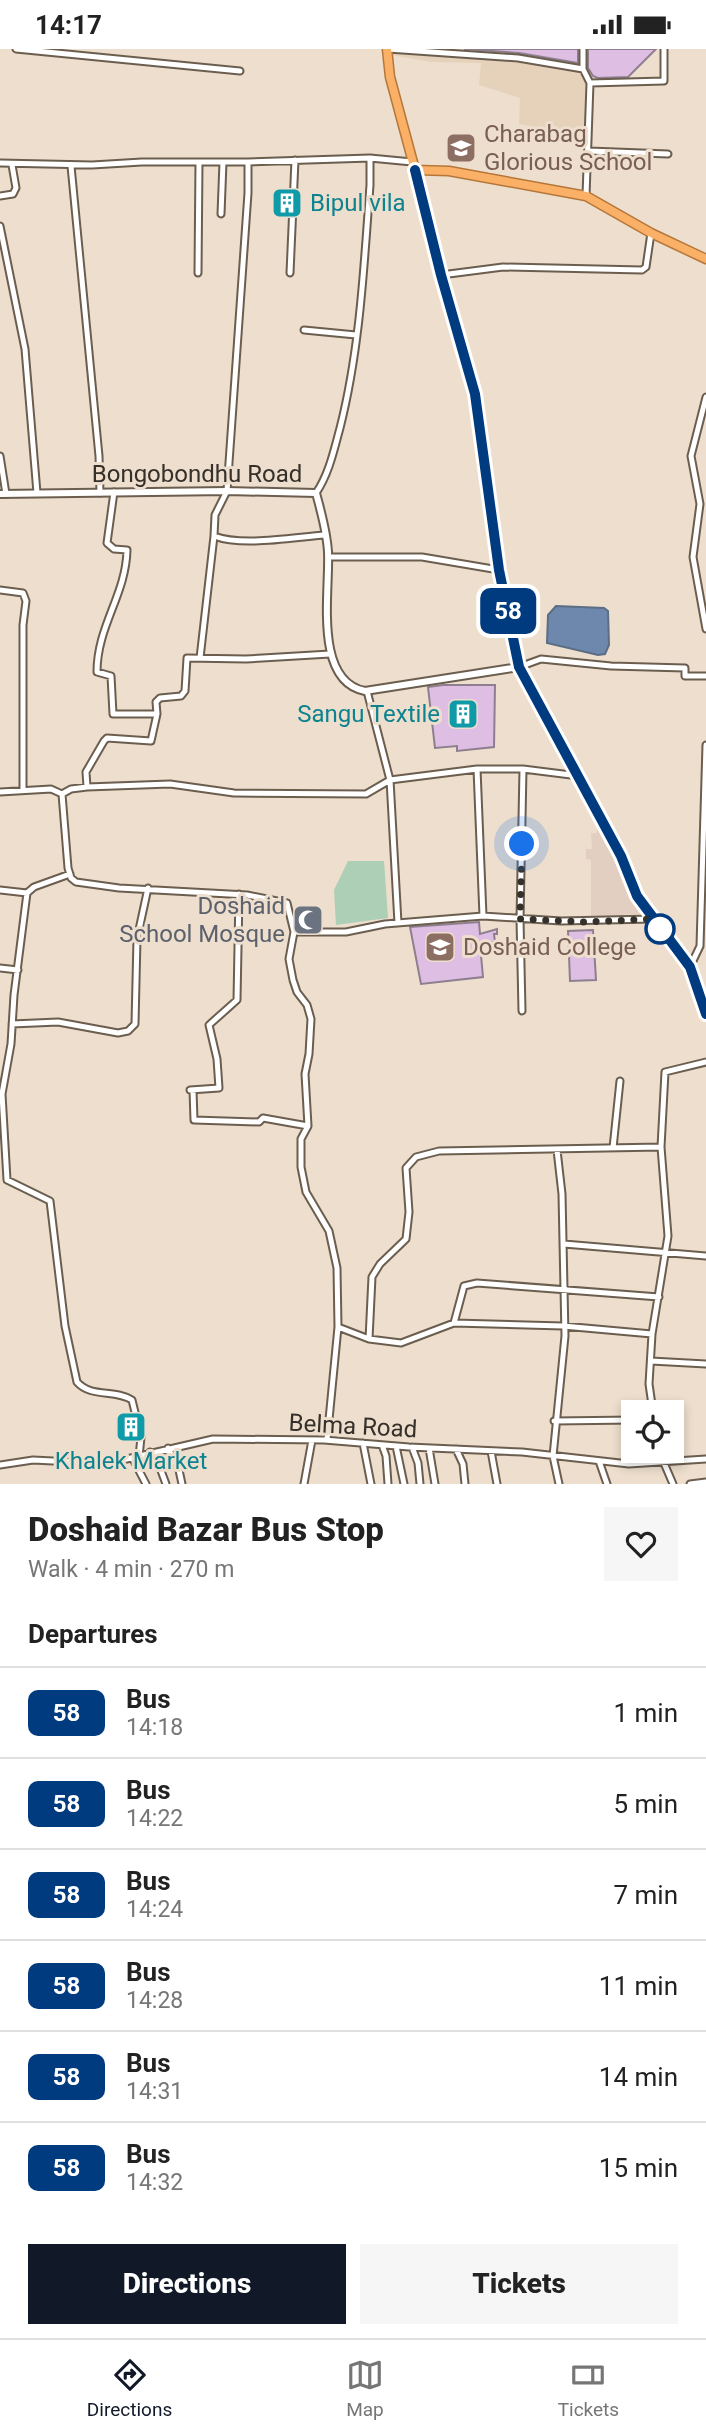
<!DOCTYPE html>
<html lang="en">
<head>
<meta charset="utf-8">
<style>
	body { margin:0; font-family:Roboto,sans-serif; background:#f6f6f6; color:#222; height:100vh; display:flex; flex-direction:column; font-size:26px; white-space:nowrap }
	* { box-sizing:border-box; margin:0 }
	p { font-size:23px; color:#767676 }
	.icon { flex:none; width:38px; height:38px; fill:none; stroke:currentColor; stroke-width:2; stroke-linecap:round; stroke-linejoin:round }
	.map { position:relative; height:1435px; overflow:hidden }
	.details { display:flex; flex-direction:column; background:#fff; flex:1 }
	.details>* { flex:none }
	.badge { padding:0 14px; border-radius:10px; font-size:24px; line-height:46px }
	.buttons { position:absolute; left:621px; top:1351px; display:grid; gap:14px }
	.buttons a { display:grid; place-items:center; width:63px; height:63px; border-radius:0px; background:#fff; box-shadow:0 4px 10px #0003; font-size:35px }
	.you { position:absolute; width:35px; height:35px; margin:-18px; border:5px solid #fff; border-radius:50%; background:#1a73e8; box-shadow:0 0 0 10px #1a73e833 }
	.map>.badge { position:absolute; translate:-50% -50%; box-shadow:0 0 0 4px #fff }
	h2 { padding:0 28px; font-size:26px; line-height:63px }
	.round { display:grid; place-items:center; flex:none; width:74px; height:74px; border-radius:0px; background:#f6f6f6 }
	.head { display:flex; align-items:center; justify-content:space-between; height:119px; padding:0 28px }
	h1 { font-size:33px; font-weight:800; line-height:52px }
	.primary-button { display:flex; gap:14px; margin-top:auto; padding:14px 28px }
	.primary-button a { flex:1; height:80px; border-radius:0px; background:#111827; color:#fff; font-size:28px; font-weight:800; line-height:80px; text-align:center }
	.primary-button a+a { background:#f6f6f6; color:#222 }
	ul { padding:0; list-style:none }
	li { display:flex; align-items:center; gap:21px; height:91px; padding:0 28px; border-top:2px solid #e0e0e0 }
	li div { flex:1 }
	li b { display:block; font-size:26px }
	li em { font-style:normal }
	li .badge { min-width:77px; font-weight:700; text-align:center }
	.status { display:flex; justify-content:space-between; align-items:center; height:49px; padding:0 35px; background:#fff; direction:ltr }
	.status svg { height:19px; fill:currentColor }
	.tabs { display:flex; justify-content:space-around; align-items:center; height:98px; border-top:2px solid #e0e0e0; background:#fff; font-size:19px; color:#767676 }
	.tabs a { display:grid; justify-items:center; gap:4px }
	.tabs .selected { color:#111827 }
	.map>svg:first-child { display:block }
</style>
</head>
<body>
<div class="status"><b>14:17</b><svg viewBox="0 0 49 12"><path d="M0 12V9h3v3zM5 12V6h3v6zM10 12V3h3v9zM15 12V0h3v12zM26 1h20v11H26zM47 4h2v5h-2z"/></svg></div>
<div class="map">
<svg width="706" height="1435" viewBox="0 0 706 1435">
	<rect width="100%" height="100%" fill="#eddecd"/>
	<!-- commercial -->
	<path fill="#e3cfc1" d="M600,776L649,864L591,868V811L586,810V800H592L591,784H596Z"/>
	<!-- built -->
	<path fill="#e6d2bb" d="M389,0H579L580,25L585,28V87L519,75L520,49L479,36L481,14L431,13L391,6Z"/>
	<!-- green -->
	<path fill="#adcfb5" d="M348,812H384L388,869L336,876L334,841Z"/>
	<!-- water -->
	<path fill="#6d88ac" stroke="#5c6e85" stroke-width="2" d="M556,557L604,559L608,562L609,596L605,605L598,606L547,594L548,566Z"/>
	<!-- building -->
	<path fill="#dfbee3" stroke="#8d7f8e" stroke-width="2" d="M464,0H578V14L519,4Z
		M588,0H656L628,28L598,29L593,27L588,19Z
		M443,636H495L494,698L457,702V697L435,699L428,638Z
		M300,862L317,863L316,878H298Z
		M479,873L480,885L497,880V885H494L495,893L480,895L483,928L421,935L410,878Z
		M593,881L596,931L570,932L568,882Z"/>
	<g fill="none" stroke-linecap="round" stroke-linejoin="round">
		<!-- minor casing -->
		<g stroke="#6b5e4f" stroke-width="9">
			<path id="minor" d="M16,0L240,22
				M388,0L518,9L583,20
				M583,0V20L590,34L586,147
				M590,34L664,32V0
				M589,102L668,105
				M248,113V144L227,442L215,466L214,487C243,498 295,488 325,486
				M0,114L92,116L142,113H248L370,109L412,113
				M71,117L99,407L100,444
				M0,147L13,145L16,139L12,116
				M221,165L223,113
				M0,177L25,300L37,444
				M198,224L199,113
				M290,224L295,111
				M441,226L503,218L642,221L646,218L651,184
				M304,281L356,286
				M706,348L691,407L700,455L693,508L706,580
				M0,407L6,445
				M114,443L107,494L114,500L127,501C126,546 97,577 97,623L111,627L113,665H157
				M316,444C329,425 334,401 340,379C360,300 364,217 370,136V109
				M332,508H422L499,521
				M0,541L23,544L26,552L23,576V741
				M200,609L214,487
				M519,618L541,610L611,617L685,619V627H706
				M367,642L390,731L398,874
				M477,720L483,867
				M87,738L86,723L104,692L107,689L151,692L157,665L156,653L160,649L181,647L185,642L187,609L246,610L330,605
				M0,743L51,740L62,745L68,819L71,829L76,833L119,839L247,846L287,854L294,883L289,910L293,931L297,943L307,956L311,970L309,1005L305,1025L308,1077L301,1090V1118L306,1143L329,1182L337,1219L338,1278L327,1391
				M62,745L71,740L87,738L170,735L234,744L366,745L390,731L477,720H523L579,727
				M70,825L34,838L27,844L14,946L11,995L2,1045L7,1131L50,1152L65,1277L77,1333C91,1349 115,1340 132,1351L141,1388L139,1408
				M0,841L27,844
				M294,883H346L385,875L483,867L561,872L652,870
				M690,918L700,897L706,696
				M0,919L18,921
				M522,962L520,870L523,720
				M12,975L58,973L118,984L128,982L135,975L137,890L148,839
				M190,1041L219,1039L217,1010L209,976L237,951L239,845
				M193,1041L194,1071L259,1073L263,1069L308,1077
				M613,1099L620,1032
				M557,1101L562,1145L565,1287L553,1407L559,1435
				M564,1195L706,1207
				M454,1274L464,1237L477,1234L659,1248
				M338,1278L369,1290L372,1228L380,1215L406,1190L409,1163L406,1119L416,1108L439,1102L661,1098
				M369,1290L401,1294L454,1274L563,1277L652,1285
				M651,1312L706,1315
				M653,1363L649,1335L652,1285L668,1187L661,1098L665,1023L706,1013
				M554,1372L634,1371
				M363,1394L371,1435
				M382,1396L386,1407L388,1435
				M396,1397L404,1435
				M412,1398L418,1414L420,1435
				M168,1399L179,1421L182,1435
				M429,1399L435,1435
				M456,1400L463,1415L465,1435
				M491,1402L497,1435
				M663,1402L664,1414L673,1435
				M150,1403L156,1408L166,1435
				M133,1410L146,1435
				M599,1412L607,1435
				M0,1416L33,1411L93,1414L118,1412L213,1390L324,1391L409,1398L522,1403L629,1415L706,1410
				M304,1435L312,1391
				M690,1435L706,1433"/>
		</g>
		<!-- tertiary casing -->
		<g stroke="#6b5e4f" stroke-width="10">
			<path id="tertiary" d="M0,445L227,442L316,444C321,463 327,483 328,503C330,542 313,632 365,642L519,618"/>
		</g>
		<!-- secondary casing -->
		<g stroke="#6b5e4f" stroke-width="10">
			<path id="secondary" d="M415,121L441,226L475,345L499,521L519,618L621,807L637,847L690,918L706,965"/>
		</g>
		<!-- trunk casing -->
		<g stroke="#b57739" stroke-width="11">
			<path id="trunk" d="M387,0L390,28L415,121L449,122L586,147L651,184L706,210"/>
		</g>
		<!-- minor -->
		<use href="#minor" stroke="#fff" stroke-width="5"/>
		<!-- tertiary -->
		<use href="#tertiary" stroke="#fff" stroke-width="6"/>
		<!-- secondary -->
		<use href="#secondary" stroke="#fee2c6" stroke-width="7"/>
		<!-- trunk -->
		<use href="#trunk" stroke="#fbb067" stroke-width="8"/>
	</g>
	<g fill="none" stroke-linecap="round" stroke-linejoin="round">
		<!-- line casing -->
		<g stroke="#fff" stroke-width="16">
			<path id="line" d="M415,121L441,226L475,345L499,521L519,618L621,807L637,847L690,918L706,965"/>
		</g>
		<!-- line -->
		<use href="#line" stroke="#003b80" stroke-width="10"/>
		<!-- walk -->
		<path stroke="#36302a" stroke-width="7" stroke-dasharray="0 12.6" d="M522,795L520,870L585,873L652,870L660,880"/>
	</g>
	<!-- icons -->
	<defs>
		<g id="school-square" transform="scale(1.575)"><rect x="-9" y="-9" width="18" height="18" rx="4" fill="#8d6e63" stroke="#eddecd"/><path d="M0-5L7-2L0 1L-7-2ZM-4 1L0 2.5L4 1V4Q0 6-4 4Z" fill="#fff"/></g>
		<g id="building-square" transform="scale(1.575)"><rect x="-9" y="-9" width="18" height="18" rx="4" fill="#0f9aa8" stroke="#eddecd"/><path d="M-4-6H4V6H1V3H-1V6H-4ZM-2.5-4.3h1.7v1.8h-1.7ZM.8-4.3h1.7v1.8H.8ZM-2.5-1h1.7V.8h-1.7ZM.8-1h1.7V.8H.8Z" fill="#fff"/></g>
		<g id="mosque-square" transform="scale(1.575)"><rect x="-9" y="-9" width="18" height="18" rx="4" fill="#6b7280" stroke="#eddecd"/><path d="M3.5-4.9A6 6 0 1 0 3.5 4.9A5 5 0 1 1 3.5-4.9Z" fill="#fff"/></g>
		<g id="university-square" transform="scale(1.575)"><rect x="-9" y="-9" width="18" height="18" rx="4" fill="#8d6e63" stroke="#eddecd"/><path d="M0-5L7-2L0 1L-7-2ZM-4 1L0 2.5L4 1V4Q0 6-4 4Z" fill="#fff"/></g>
	</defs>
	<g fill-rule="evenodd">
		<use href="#school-square" x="461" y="99"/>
		<use href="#building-square" x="287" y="154"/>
		<use href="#building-square" x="463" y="665"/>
		<use href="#mosque-square" x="308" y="871"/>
		<use href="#university-square" x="440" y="898"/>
		<use href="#building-square" x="131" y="1378"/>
	</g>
	<!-- markers -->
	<circle fill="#fff" stroke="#003b80" stroke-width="3.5" cx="660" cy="880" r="14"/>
	<g text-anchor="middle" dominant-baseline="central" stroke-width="6" stroke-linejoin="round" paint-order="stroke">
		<!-- education labels -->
		<g font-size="24" fill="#785e54" stroke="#eddecd" text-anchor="start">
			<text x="484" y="85">Charabag<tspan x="484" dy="28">Glorious School</tspan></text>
			<text x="463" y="898">Doshaid College</text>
		</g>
		<!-- culture labels -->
		<g font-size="24" fill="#0d838f" stroke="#eddecd" text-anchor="start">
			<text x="310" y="154">Bipul vila</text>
			<text x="440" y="665" text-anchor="end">Sangu Textile</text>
			<text x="131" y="1412" text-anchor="middle">Khalek Market</text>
		</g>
		<!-- street labels -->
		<g font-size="24" fill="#36302a" stroke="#eddecd">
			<text x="197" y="425">Bongobondhu Road</text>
			<text transform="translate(353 1377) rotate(3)">Belma Road</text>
		</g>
		<!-- worship labels -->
		<g font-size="24" fill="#5b616d" stroke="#eddecd" text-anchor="end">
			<text x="285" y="857">Doshaid<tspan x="285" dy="28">School Mosque</tspan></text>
		</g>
	</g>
</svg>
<div class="buttons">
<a><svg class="icon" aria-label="locate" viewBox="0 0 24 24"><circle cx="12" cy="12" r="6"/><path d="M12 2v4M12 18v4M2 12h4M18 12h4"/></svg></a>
</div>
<div class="you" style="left:522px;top:795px"></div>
<b class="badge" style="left:508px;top:562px;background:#003b80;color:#fff">58</b>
</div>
<section class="details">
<div class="head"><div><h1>Doshaid Bazar Bus Stop</h1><p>Walk · 4 min · 270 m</p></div><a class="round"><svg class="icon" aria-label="heart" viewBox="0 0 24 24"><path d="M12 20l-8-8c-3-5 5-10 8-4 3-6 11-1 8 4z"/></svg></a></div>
<h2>Departures</h2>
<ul>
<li><span class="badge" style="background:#003b80;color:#fff">58</span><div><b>Bus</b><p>14:18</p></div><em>1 min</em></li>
<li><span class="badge" style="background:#003b80;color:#fff">58</span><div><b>Bus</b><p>14:22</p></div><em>5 min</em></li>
<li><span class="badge" style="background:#003b80;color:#fff">58</span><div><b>Bus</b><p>14:24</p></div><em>7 min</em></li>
<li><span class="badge" style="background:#003b80;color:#fff">58</span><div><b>Bus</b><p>14:28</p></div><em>11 min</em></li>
<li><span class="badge" style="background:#003b80;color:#fff">58</span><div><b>Bus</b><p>14:31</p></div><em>14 min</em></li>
<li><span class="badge" style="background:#003b80;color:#fff">58</span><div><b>Bus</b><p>14:32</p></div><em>15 min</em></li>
</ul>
<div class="primary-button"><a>Directions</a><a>Tickets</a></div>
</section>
<nav class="tabs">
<a class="selected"><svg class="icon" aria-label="directions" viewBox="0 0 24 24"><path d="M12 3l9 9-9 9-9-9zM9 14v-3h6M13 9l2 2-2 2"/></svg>Directions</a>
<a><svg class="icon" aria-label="map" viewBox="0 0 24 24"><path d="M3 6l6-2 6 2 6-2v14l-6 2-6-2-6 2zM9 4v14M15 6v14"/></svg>Map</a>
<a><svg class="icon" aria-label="tickets" viewBox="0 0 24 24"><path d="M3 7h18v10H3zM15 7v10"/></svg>Tickets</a>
</nav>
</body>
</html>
